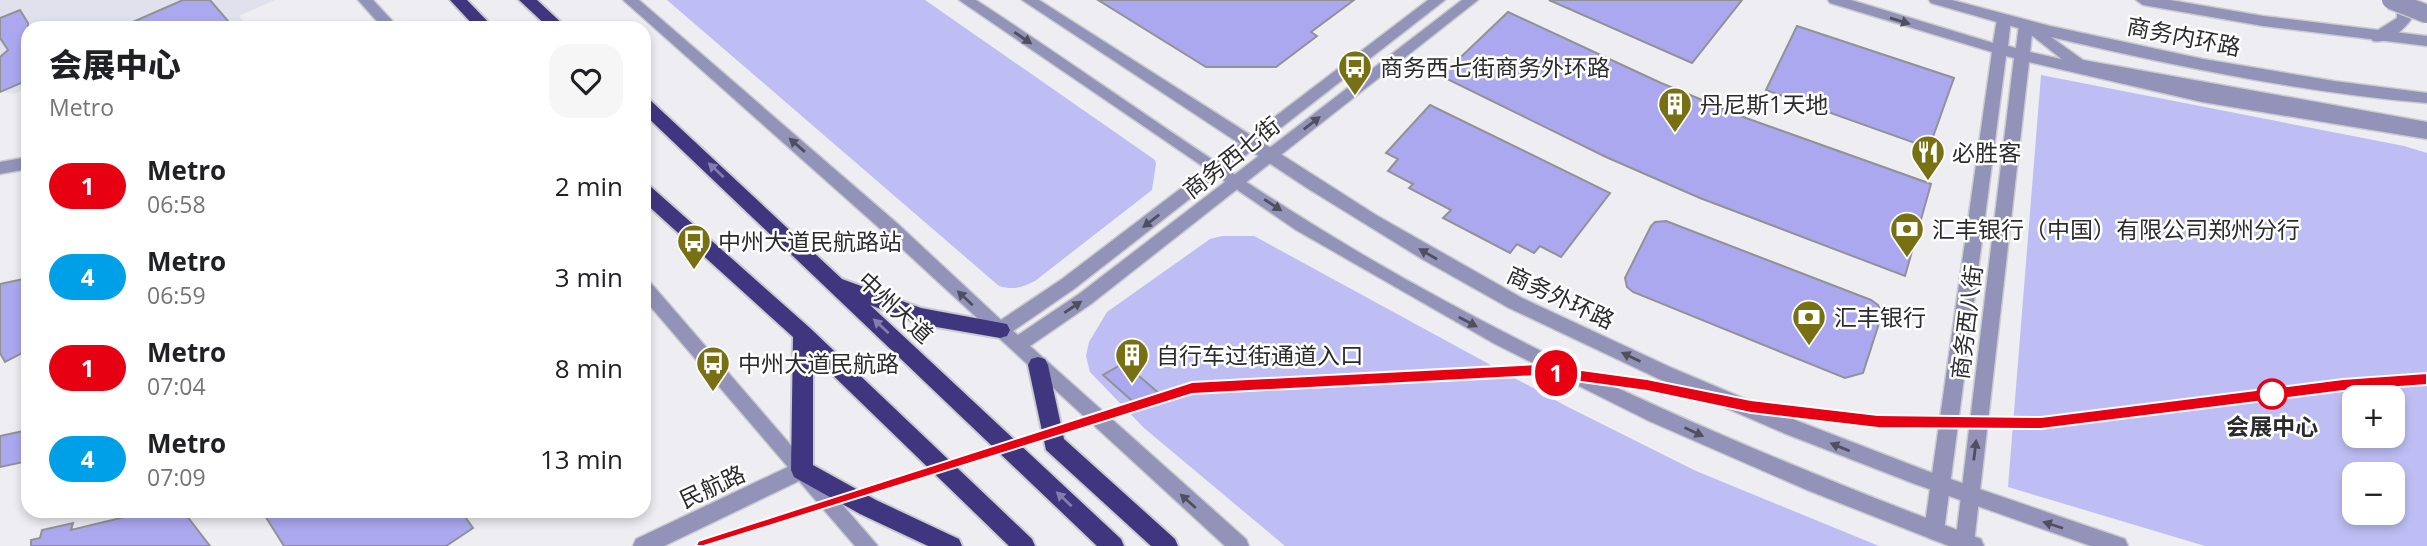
<!DOCTYPE html>
<html lang="en">
<head>
<meta charset="utf-8">
<style>
	body { margin:0; font-family:"Open Sans","Noto Sans SC",sans-serif; background:#f6f6f6; color:#202124; height:100vh; display:flex; flex-direction:column; font-size:26px; white-space:nowrap }
	* { box-sizing:border-box; margin:0 }
	p { font-size:23px; color:#757577 }
	.icon { flex:none; width:38px; height:38px; fill:none; stroke:currentColor; stroke-width:2; stroke-linecap:round; stroke-linejoin:round }
	.map { position:relative; flex:1; overflow:hidden }
	.details { position:absolute; left:21px; top:21px; width:630px; height:497px; display:flex; flex-direction:column; background:#fff; border-radius:21px; box-shadow:0 4px 10px #0003 }
	.details>* { flex:none }
	.badge { padding:0 14px; border-radius:23px; font-size:24px; line-height:46px }
	.controls { position:absolute; left:2342px; top:385px; display:grid; gap:14px }
	.controls a { display:grid; place-items:center; width:63px; height:63px; border-radius:14px; background:#fff; box-shadow:0 4px 10px #0003; font-size:35px }
	.map>.badge { position:absolute; translate:-50% -50%; box-shadow:0 0 0 4px #fff }
	.round { display:grid; place-items:center; flex:none; width:74px; height:74px; border-radius:21px; background:#f6f6f6 }
	.headline { display:flex; align-items:center; justify-content:space-between; height:119px; padding:0 28px }
	h1 { font-size:33px; font-weight:800; line-height:52px }
	ul { padding:0; list-style:none }
	li { display:flex; align-items:center; gap:21px; height:91px; padding:0 28px }
	li div { flex:1 }
	li b { display:block; font-size:26px }
	li em { font-style:normal }
	li .badge { min-width:77px; font-weight:700; text-align:center }
	.map>svg:first-child { display:block }
</style>
</head>
<body>
<div class="map">
<svg width="2427" height="546" viewBox="0 0 2427 546">
	<rect width="100%" height="100%" fill="#ededf2"/>
	<!-- built -->
	<path fill="#e1e1ed" d="M0,0H275L239,16L249,28H28V88L14,94L0,91Z"/>
	<!-- green -->
	<path fill="#bebef4" fill-rule="evenodd" d="M667,0H925L1155,160L1156,164L1152,190L1035,281C1021,288 1014,290 999,286Z
		M2041,75L2404,146L2427,153V546H2205L2008,487ZM2354,397H2392V436H2354ZM2354,474H2392V513H2354Z
		M1222,236H1254L1566,406L1696,471L1879,546H1285L1144,428L1090,372L1086,356L1089,342L1107,312L1210,239Z"/>
	<!-- building -->
	<path fill="#aba8f0" stroke="#929296" stroke-width="2" d="M183,0H210L234,28H119Z
		M1098,0H1354L1311,32L1317,36L1276,67H1206Z
		M1549,0H1742L1692,63Z
		M20,10L28,23V80L0,92V57L8,50L0,38V18Z
		M1508,12L1661,83L1746,118L1931,184L1905,276L1700,198L1606,157L1441,76Z
		M1797,26L1954,78L1929,148L1766,90Z
		M1430,105L1610,193L1561,257L1540,246L1534,253L1517,244L1510,253L1443,218L1451,210L1409,188L1413,184L1388,171L1398,159L1386,153Z
		M1666,221L1871,300L1878,305L1882,314L1863,373L1845,378L1633,292L1627,287L1625,278L1651,226L1655,222Z
		M28,278V350L5,362L0,353V284Z
		M1124,363L1161,395L1139,407L1103,375Z
		M28,430V461L0,467V436Z
		M130,511H183L210,546H31V540L40,538L42,530L73,523L71,530L129,516Z
		M262,511H461L473,528L446,546H284Z"/>
	<g fill="none" stroke-linecap="round" stroke-linejoin="round">
		<!-- minor casing -->
		<g stroke="#cacacf" stroke-width="3">
			<path id="minor" d="M358,0H373L399,28H383Z
				M623,0H639L898,224L1001,320L1062,279L1428,0H1445L1074,289L1013,331L1018,335L1079,294L1462,0H1478L1091,304L1030,346L1246,539L1249,546H1225L886,234Z
				M1828,0H1851L1993,43L1997,19L2004,14L2011,19L2008,46L2016,48L2019,25L2026,20L2033,25L2030,52L2202,91L2427,127V139L2202,102L2029,62L1974,543L1973,546H1955L2014,58L2006,56L1944,531L1941,537L1934,540L1927,537L1924,531L1992,52L1830,3Z
				M2392,0H2407L2411,7L2412,18C2404,30 2388,44 2373,41L2371,37L2373,33L2397,18V7Z
				M644,280L650,282L878,546H855L799,481L664,546H633L636,539L788,467L644,299Z"/>
		</g>
		<!-- tertiary casing -->
		<g stroke="#cacacf" stroke-width="3">
			<path id="tertiary" d="M959,0H976C1103,83 1225,173 1355,250C1554,368 1766,458 1981,539L1984,546H1949L1807,490L1649,421L1495,344L1296,230Z
				M1022,0H1039L1376,215L1522,298L1672,368L1800,422L1927,471L2125,539L2128,546H2091L1915,484L1786,434L1659,379L1509,308L1422,259L1307,188Z
				M1929,0H1952L2050,26L2203,59L2334,81L2427,93V103C2300,92 2174,66 2051,37L2083,60L2427,122V134L2120,79L2073,68L2025,30L1931,3Z
				M2136,0H2170L2263,16L2427,36V46L2263,26L2143,5Z
				M28,157V169L0,174V162Z"/>
		</g>
		<!-- trunk casing -->
		<g stroke="#cacacf" stroke-width="4">
			<path id="trunk" d="M450,0H467L494,28H476Z
				M519,0H537L567,28H549Z
				M644,98L650,100L842,279L921,308L1007,324L1010,330L1007,336L1000,338L919,324L870,305L1121,539L1124,546H1097L644,114Z
				M644,184L650,186L810,328L1032,539L1035,546H1009L813,356V465L876,500L959,539L962,546H928L860,514L794,477L791,470L793,337L644,202Z
				M1038,357L1045,359L1048,365L1064,439L1175,539L1178,546H1151L1046,450L1028,365L1031,359Z"/>
		</g>
		<!-- minor -->
		<use href="#minor" fill="#9392b9" fill-rule="evenodd"/>
		<!-- tertiary -->
		<use href="#tertiary" fill="#9392b9" fill-rule="evenodd"/>
		<!-- trunk -->
		<use href="#trunk" fill="#403680" fill-rule="evenodd"/>
		<!-- tertiary-bridge casing -->
		<g stroke="#cacacf" stroke-width="21" stroke-linecap="butt">
			<path id="tertiary-bridge" d="M2391,0L2427,14"/>
		</g>
		<!-- tertiary-bridge -->
		<use href="#tertiary-bridge" stroke="#9392b9" stroke-width="18"/>
	</g>
	<!-- one-way arrows -->
	<defs><path id="oneway-solid" d="M-6-.8H1V-3.2L6.5 0L1 3.2V.8H-6Z" transform="scale(1.75)"/></defs>
	<g fill="#4f4f5e">
		<use href="#oneway-solid" transform="translate(1900 21) rotate(17)"/>
		<use href="#oneway-solid" transform="translate(1023 38) rotate(34)"/>
		<use href="#oneway-solid" transform="translate(1312 123) rotate(-38)"/>
		<use href="#oneway-solid" transform="translate(797 145) rotate(-139)"/>
		<use href="#oneway-solid" transform="translate(1273 205) rotate(33)"/>
		<use href="#oneway-solid" transform="translate(1151 221) rotate(142)"/>
		<use href="#oneway-solid" transform="translate(1428 254) rotate(-150)"/>
		<use href="#oneway-solid" transform="translate(965 298) rotate(-137)"/>
		<use href="#oneway-solid" transform="translate(1073 307) rotate(-34)"/>
		<use href="#oneway-solid" transform="translate(1468 322) rotate(28)"/>
		<use href="#oneway-solid" transform="translate(1631 357) rotate(-154)"/>
		<use href="#oneway-solid" transform="translate(1694 432) rotate(25)"/>
		<use href="#oneway-solid" transform="translate(1840 447) rotate(-158)"/>
		<use href="#oneway-solid" transform="translate(1975 450) rotate(-83)"/>
		<use href="#oneway-solid" transform="translate(1188 501) rotate(-138)"/>
		<use href="#oneway-solid" transform="translate(2053 525) rotate(-162)"/>
	</g>
	<g fill="#837cac">
		<use href="#oneway-solid" transform="translate(716 170) rotate(-137)"/>
		<use href="#oneway-solid" transform="translate(881 326) rotate(-137)"/>
		<use href="#oneway-solid" transform="translate(1064 499) rotate(-137)"/>
	</g>
	<!-- line -->
	<path fill="#e60012" stroke="#fff" stroke-width="2" d="M1538,364L1647,379L1751,400L1878,415L2041,417L2343,379L2427,373V385L2343,391L2041,429L1878,428L1751,413L1647,391L1538,376L1192,394L704,546H696L698,541L704,539L1192,382Z"/>
	<!-- icons -->
	<defs>
		<g id="bus-pin" transform="scale(1.75)"><path d="M0 17L-7.5 6A9.5 9.5 0 1 1 7.5 6Z" fill="#787113" stroke="#fff"/><path d="M-5-6H5V4H4V6H2V4H-2V6H-4V4H-5ZM-3.5-4V0h7V-4ZM-3.5 1.2v1.5H-2V1.2ZM2 1.2v1.5H3.5V1.2Z" fill="#fff"/></g>
		<g id="building-pin" transform="scale(1.75)"><path d="M0 17L-7.5 6A9.5 9.5 0 1 1 7.5 6Z" fill="#787113" stroke="#fff"/><path d="M-4-6H4V6H1V3H-1V6H-4ZM-2.5-4.3h1.7v1.8h-1.7ZM.8-4.3h1.7v1.8H.8ZM-2.5-1h1.7V.8h-1.7ZM.8-1h1.7V.8H.8Z" fill="#fff"/></g>
		<g id="restaurant-pin" transform="scale(1.75)"><path d="M0 17L-7.5 6A9.5 9.5 0 1 1 7.5 6Z" fill="#787113" stroke="#fff"/><path d="M-5-6h1v4h1v-4h1v4h1v-4h1v5L-1.5 .5V6h-2V.5L-5-1ZM5-6V6H3V1.5H1.5Q1.5-4 5-6Z" fill="#fff"/></g>
		<g id="bank-pin" transform="scale(1.75)"><path d="M0 17L-7.5 6A9.5 9.5 0 1 1 7.5 6Z" fill="#787113" stroke="#fff"/><path d="M-6-4H6V4H-6ZM0-2.3a2.3 2.3 0 1 0 0 4.6a2.3 2.3 0 1 0 0-4.6Z" fill="#fff"/></g>
	</defs>
	<g fill-rule="evenodd">
		<use href="#bus-pin" x="1355" y="67"/>
		<use href="#building-pin" x="1675" y="104"/>
		<use href="#restaurant-pin" x="1928" y="152"/>
		<use href="#bank-pin" x="1907" y="229"/>
		<use href="#bus-pin" x="694" y="241"/>
		<use href="#bank-pin" x="1809" y="317"/>
		<use href="#building-pin" x="1132" y="355"/>
		<use href="#bus-pin" x="713" y="363"/>
	</g>
	<!-- markers -->
	<circle fill="#fff" stroke="#e60012" stroke-width="3.5" cx="2272" cy="394" r="14"/>
	<g text-anchor="middle" dominant-baseline="central" stroke-width="5" stroke-linejoin="round" paint-order="stroke">
		<!-- street labels -->
		<g font-size="23" fill="#2b2b2d" stroke="#fff">
			<text transform="translate(2184 36) rotate(11)">商务内环路</text>
			<text transform="translate(1231 157) rotate(-38)">商务西七街</text>
			<text transform="translate(1561 297) rotate(25)">商务外环路</text>
			<text transform="translate(896 307) rotate(43)">中州大道</text>
			<text transform="translate(1966 322) rotate(-83)">商务西八街</text>
			<text transform="translate(712 486) rotate(-25)">民航路</text>
		</g>
		<!-- poi labels -->
		<g font-size="23" fill="#2b2b2d" stroke="#fff" text-anchor="start">
			<text x="1380" y="67">商务西七街商务外环路</text>
			<text x="1700" y="104">丹尼斯1天地</text>
			<text x="1952" y="152">必胜客</text>
			<text x="1932" y="229">汇丰银行（中国）有限公司郑州分行</text>
			<text x="718" y="241">中州大道民航路站</text>
			<text x="1834" y="317">汇丰银行</text>
			<text x="1156" y="355">自行车过街通道入口</text>
			<text x="738" y="363">中州大道民航路</text>
		</g>
		<!-- stop labels -->
		<g font-size="23" font-weight="bold" fill="#2b2b2d" stroke="#fff">
			<text x="2272" y="426">会展中心</text>
		</g>
	</g>
</svg>
<div class="controls">
<a>+</a>
<a>−</a>
</div>
<b class="badge" style="left:1556px;top:373px;background:#e60012;color:#fff">1</b>
<section class="details">
<div class="headline"><div><h1>会展中心</h1><p>Metro</p></div><a class="round"><svg class="icon" aria-label="heart" viewBox="0 0 24 24"><path d="M12 20l-8-8c-3-5 5-10 8-4 3-6 11-1 8 4z"/></svg></a></div>
<ul>
<li><span class="badge" style="background:#e60012;color:#fff">1</span><div><b>Metro</b><p>06:58</p></div><em>2 min</em></li>
<li><span class="badge" style="background:#00a0e9;color:#fff">4</span><div><b>Metro</b><p>06:59</p></div><em>3 min</em></li>
<li><span class="badge" style="background:#e60012;color:#fff">1</span><div><b>Metro</b><p>07:04</p></div><em>8 min</em></li>
<li><span class="badge" style="background:#00a0e9;color:#fff">4</span><div><b>Metro</b><p>07:09</p></div><em>13 min</em></li>
</ul>
</section>
</div>
</body>
</html>
